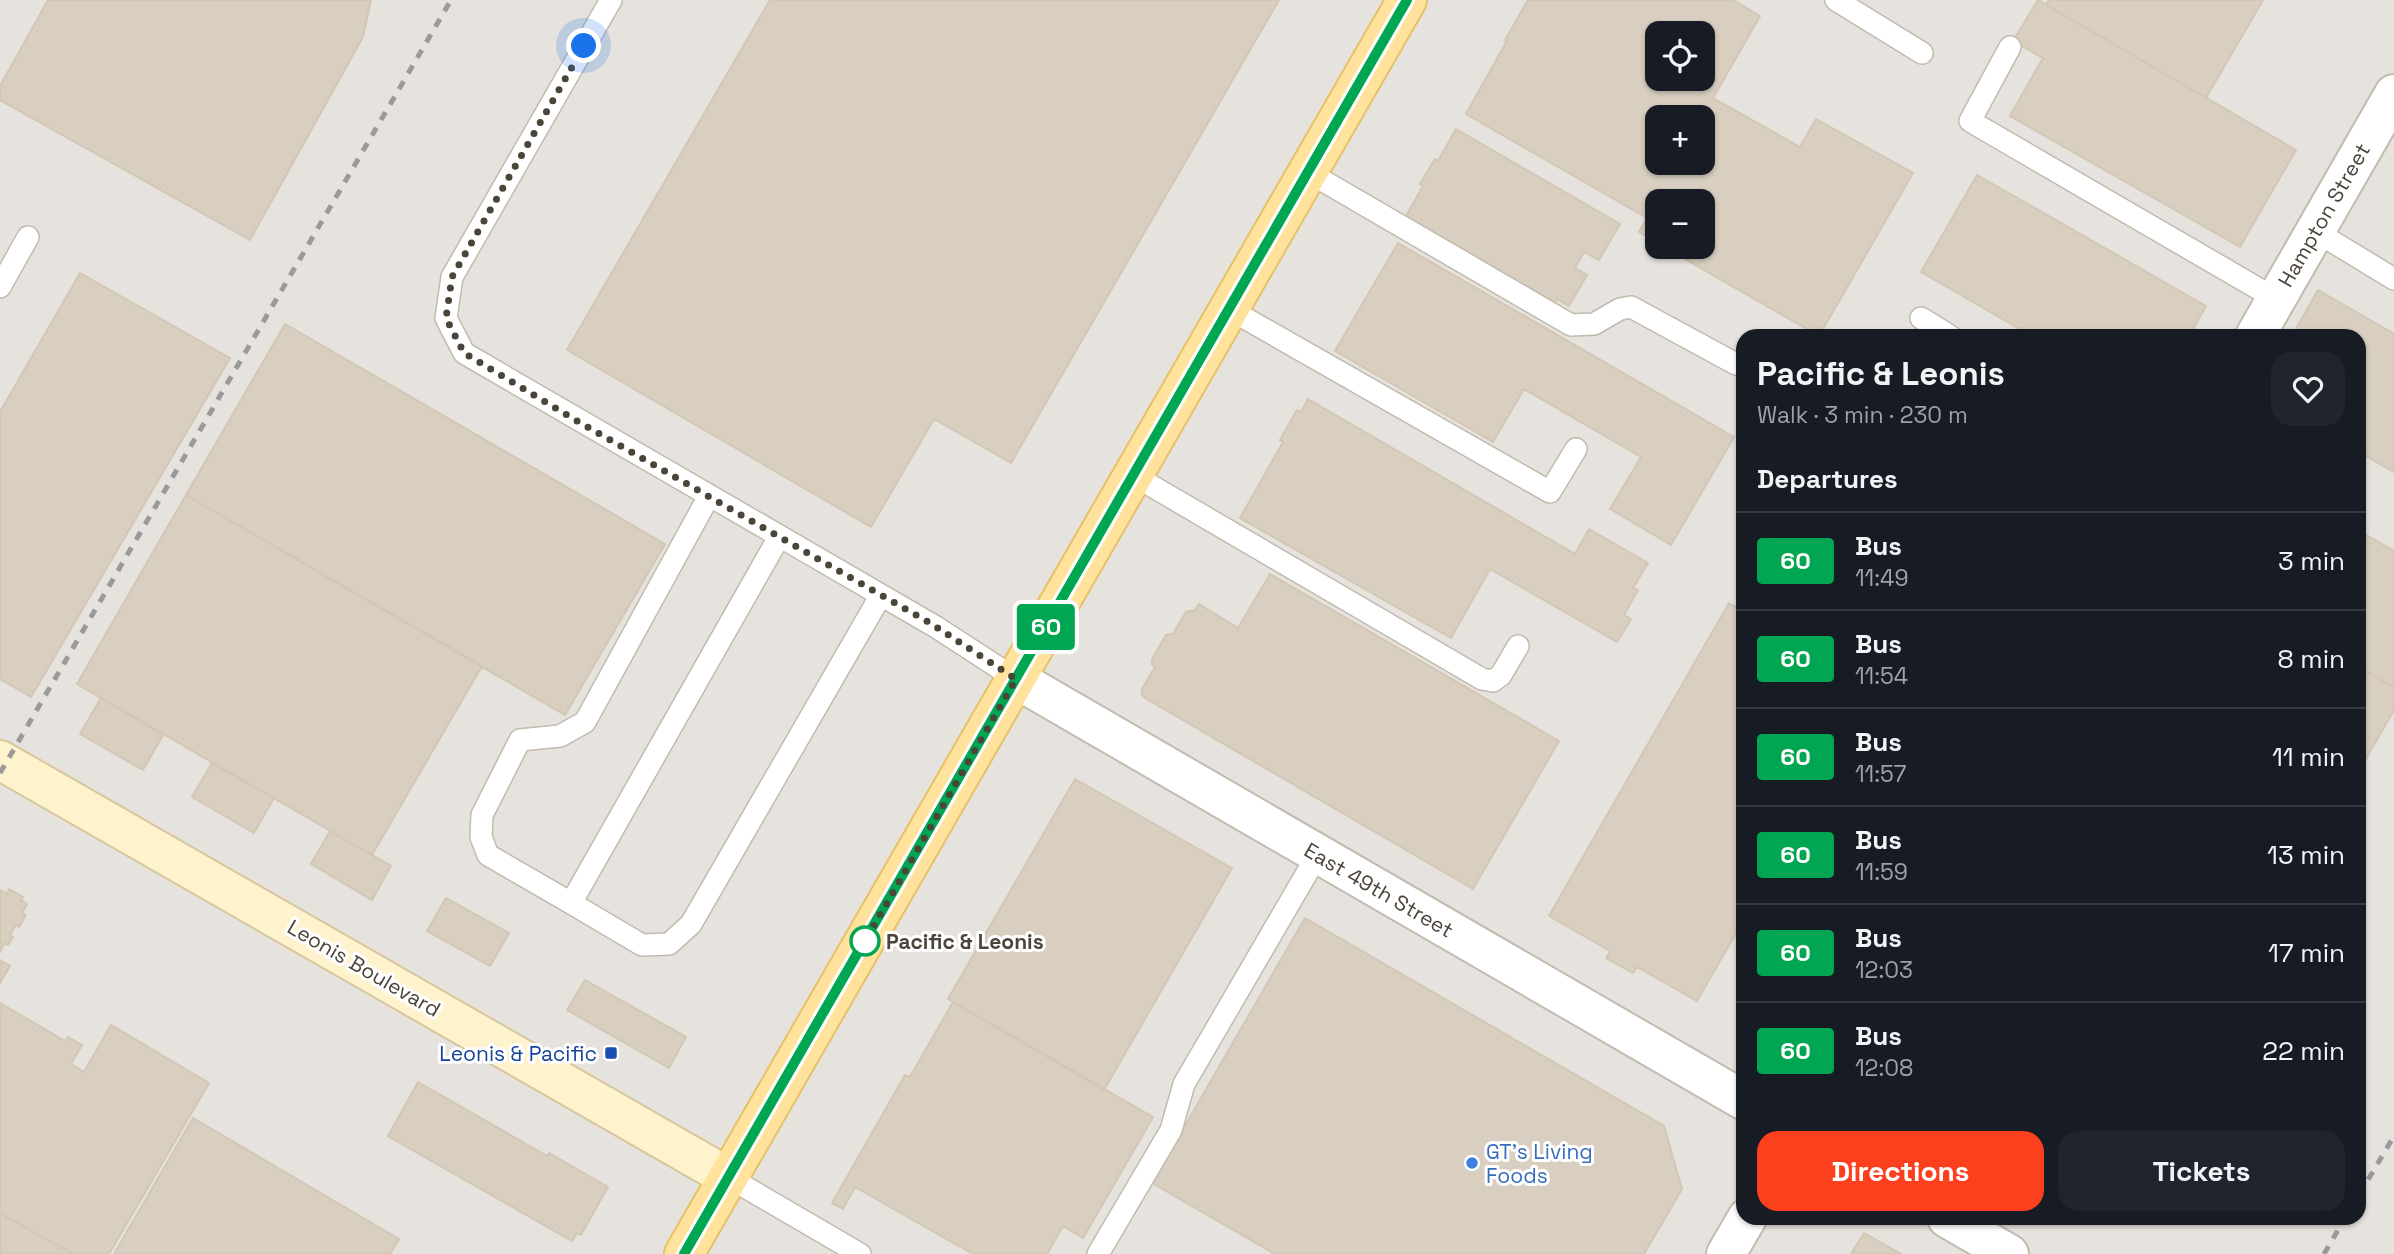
<!DOCTYPE html>
<html lang="en">
<head>
<meta charset="utf-8">
<style>
	body { margin:0; font-family:"Space Grotesk",sans-serif; background:#20242c; color:#f1f3f6; height:100vh; display:flex; flex-direction:column; font-size:26px; white-space:nowrap }
	* { box-sizing:border-box; margin:0 }
	p { font-size:23px; color:#9ea1a6 }
	.icon { flex:none; width:38px; height:38px; fill:none; stroke:currentColor; stroke-width:2; stroke-linecap:round; stroke-linejoin:round }
	.map { position:relative; flex:1; overflow:hidden }
	.side { position:absolute; left:1736px; top:329px; width:630px; height:896px; display:flex; flex-direction:column; background:#171b24; border-radius:21px; box-shadow:0 2px 5px #0004 }
	.side>* { flex:none }
	.badge { padding:0 14px; border-radius:5px; font-size:24px; line-height:46px }
	.fabs { position:absolute; left:1645px; top:21px; display:grid; gap:14px }
	.fabs a { display:grid; place-items:center; width:70px; height:70px; border-radius:14px; background:#171b24; box-shadow:0 2px 5px #0004; font-size:35px }
	.you { position:absolute; width:35px; height:35px; margin:-18px; border:5px solid #fff; border-radius:50%; background:#1a73e8; box-shadow:0 0 0 10px #1a73e833 }
	.map>.badge { position:absolute; translate:-50% -50%; box-shadow:0 0 0 4px #fff }
	h2 { padding:0 21px; font-size:26px; line-height:63px }
	.round { display:grid; place-items:center; flex:none; width:74px; height:74px; border-radius:21px; background:#20242c }
	.overview { display:flex; align-items:center; justify-content:space-between; height:119px; padding:0 21px }
	h1 { font-size:33px; font-weight:700; line-height:52px }
	.button { display:flex; gap:14px; margin-top:auto; padding:14px 21px }
	.button a { flex:1; height:80px; border-radius:21px; background:#fc3f1d; color:#fff; font-size:28px; font-weight:700; line-height:80px; text-align:center }
	.button a+a { background:#20242c; color:#f1f3f6 }
	ul { padding:0; list-style:none }
	li { display:flex; align-items:center; gap:21px; height:98px; padding:0 21px; border-top:2px solid #363941 }
	li div { flex:1 }
	li b { display:block; font-size:26px }
	li em { font-style:normal }
	li .badge { min-width:77px; font-weight:700; text-align:center }
	.map>svg:first-child { display:block }
</style>
</head>
<body>
<div class="map">
<svg width="2394" height="1254" viewBox="0 0 2394 1254">
	<rect width="100%" height="100%" fill="#f6f3ec"/>
	<!-- industrial -->
	<path fill="#e6e2dd" fill-rule="evenodd" d="M0,0H2394V1254H0ZM1657,33H1703V79H1657ZM1657,117H1703V163H1657ZM1657,201H1703V247H1657ZM1743,336H2359V1218H1743Z"/>
	<!-- building -->
	<path fill="#d8cfc1" stroke="#d3c7b4" stroke-width="2" fill-rule="evenodd" d="M48,0H371L363,37L250,240L0,100V86Z
		M770,0H1279L1011,463L934,419L871,527L567,350Z
		M1528,0H1733L1760,16L1713,98L1800,147L1816,119L1913,173L1819,336L1664,247H1703V201H1657V243L1639,232L1647,218L1466,114L1507,41L1505,40ZM1657,33H1703V79H1657ZM1657,117H1703V163H1657Z
		M2038,0L2296,150L2240,247L2010,116L2043,58L2013,41Z
		M2049,0H2263L2206,98L2046,5Z
		M1456,129L1620,224L1599,260L1584,252L1575,268L1587,275L1569,306L1557,299L1554,305L1405,218L1423,186L1420,184L1435,159L1438,161Z
		M1977,175L2206,306L2189,336H2032L1921,272Z
		M1398,243L1734,437L1671,545L1610,509L1641,457L1524,389L1493,442L1335,351Z
		M80,273L230,358L31,697L0,679V412Z
		M2318,290L2394,334V472L2359,452V336H2292Z
		M285,324L665,544L565,715L186,495Z
		M1308,399L1575,554L1589,529L1648,563L1633,588L1638,590L1624,615L1631,619L1617,642L1490,569L1451,638L1240,518L1283,442L1280,440L1297,410L1301,412Z
		M186,495L482,666L372,855L77,684Z
		M2359,531L2394,551V687L2359,667Z
		M1270,574L1559,741L1473,889L1145,698L1142,695V689L1155,667L1152,664V659L1166,635L1173,634L1186,612L1195,610L1199,604L1238,628Z
		M1729,603L1743,611V921L1697,1001L1637,967L1633,973L1606,958L1610,951L1549,916Z
		M2359,667L2394,687V710L2359,771Z
		M101,698L163,735L143,770L80,734Z
		M212,763L274,798L254,833L192,797Z
		M1075,779L1232,868L1104,1090L948,999Z
		M330,831L391,866L372,900L311,864Z
		M9,889L23,897L21,900L27,904L22,913L26,915L19,927L16,925L10,935L13,937L8,945L5,943L0,951V890L7,894Z
		M446,898L509,933L490,966L427,931Z
		M1305,918L1664,1126L1682,1189L1644,1254H1275L1152,1183Z
		M0,960L10,966L0,983Z
		M585,980L686,1037L669,1068L567,1010Z
		M953,1002L1153,1117L1083,1238L1063,1226L1047,1254H973L855,1187L843,1209L832,1203L905,1075L910,1077Z
		M0,1003L65,1041L68,1037L82,1045L71,1064L84,1072L111,1025L209,1083L109,1254H73L0,1213Z
		M418,1082L547,1156L549,1153L608,1187L581,1235L577,1233L572,1241L388,1136Z
		M193,1118L399,1239L390,1254H114Z
		M0,1213L73,1254H0Z
		M1864,1233L1901,1254H1851Z"/>
	<g fill="none" stroke-linecap="round" stroke-linejoin="round">
		<!-- service casing -->
		<g stroke="#c2bbae" stroke-width="24">
			<path id="service" d="M611,0L452,277L446,318L464,353L936,627L1016,679
				M1836,0L1922,53
				M2010,47L1970,121L2276,299
				M1308,172L1571,325L1594,324L1620,309L1631,307L1736,364
				M2315,231L2394,279
				M0,287L28,237
				M1229,309L1550,492L1576,449
				M1921,318L1950,336
				M1133,475L1482,679L1493,681L1501,675L1518,646
				M779,537L571,903L642,945L669,944L691,924L881,595
				M571,903L488,855L481,837L482,815L520,740L560,736L585,722L709,496
				M728,1177L860,1254
				M1098,1254L1171,1130L1184,1084L1318,854"/>
		</g>
		<!-- minor casing -->
		<g stroke="#c2bbae" stroke-width="42">
			<path id="minor" d="M2255,336L2394,94
				M1016,679L1743,1100
				M1947,1218L2009,1254
				M1726,1254L1747,1218"/>
		</g>
		<!-- secondary casing -->
		<g stroke="#d6c79b" stroke-width="42">
			<path id="secondary" d="M0,760L728,1177"/>
		</g>
		<!-- primary casing -->
		<g stroke="#e6c16a" stroke-width="42">
			<path id="primary" d="M684,1254L1407,0"/>
		</g>
		<!-- service -->
		<use href="#service" stroke="#fff" stroke-width="21"/>
		<!-- minor -->
		<use href="#minor" stroke="#fff" stroke-width="38"/>
		<!-- secondary -->
		<use href="#secondary" stroke="#fff3cd" stroke-width="38"/>
		<!-- primary -->
		<use href="#primary" stroke="#ffe39c" stroke-width="38"/>
		<!-- rail -->
		<path stroke="#9a9a9a" stroke-width="5" stroke-dasharray="9 9" stroke-linecap="butt" d="M0,773L451,0
			M2359,1195L2394,1136
			M2324,1254L2345,1218"/>
	</g>
	<g fill="none" stroke-linecap="round" stroke-linejoin="round">
		<!-- line casing -->
		<g stroke="#fff" stroke-width="16">
			<path id="line" d="M684,1254L1407,0"/>
		</g>
		<!-- line -->
		<use href="#line" stroke="#00a651" stroke-width="10"/>
		<!-- walk -->
		<path stroke="#4b4439" stroke-width="7" stroke-dasharray="0 12.6" d="M584,46L452,277L446,318L464,353L577,421L930,623L1016,679L865,941"/>
	</g>
	<!-- markers -->
	<circle fill="#fff" stroke="#00a651" stroke-width="3.5" cx="865" cy="941" r="14"/>
	<rect fill="#1a4fb4" stroke="#fff" stroke-width="2.5" x="604" y="1046" width="14" height="14" rx="3.5"/>
	<circle fill="#3f7fe0" stroke="#fff" stroke-width="2.5" cx="1472" cy="1163" r="7"/>
	<g text-anchor="middle" dominant-baseline="central" stroke-width="6" stroke-linejoin="round" paint-order="stroke">
		<!-- street labels -->
		<g font-size="21" fill="#4b4439" stroke="#fff">
			<text transform="translate(2324 215) rotate(-60)">Hampton Street</text>
			<text transform="translate(1379 890) rotate(30)">East 49th Street</text>
			<text transform="translate(364 968) rotate(30)">Leonis Boulevard</text>
		</g>
		<!-- stop labels -->
		<g font-size="21" font-weight="bold" fill="#4b4439" stroke="#fff" text-anchor="start">
			<text x="886" y="941">Pacific &amp; Leonis</text>
		</g>
		<!-- transit labels -->
		<g font-size="21" fill="#164399" stroke="#fff" text-anchor="end">
			<text x="597" y="1053">Leonis &amp; Pacific</text>
		</g>
		<!-- shop labels -->
		<g font-size="21" fill="#366cbe" stroke="#fff" text-anchor="start">
			<text x="1486" y="1151">GT's Living<tspan x="1486" dy="24">Foods</tspan></text>
		</g>
	</g>
</svg>
<div class="fabs">
<a><svg class="icon" aria-label="locate" viewBox="0 0 24 24"><circle cx="12" cy="12" r="6"/><path d="M12 2v4M12 18v4M2 12h4M18 12h4"/></svg></a>
<a>+</a>
<a>−</a>
</div>
<div class="you" style="left:584px;top:46px"></div>
<b class="badge" style="left:1046px;top:627px;background:#00a651;color:#fff">60</b>
<section class="side">
<div class="overview"><div><h1>Pacific &amp; Leonis</h1><p>Walk · 3 min · 230 m</p></div><a class="round"><svg class="icon" aria-label="heart" viewBox="0 0 24 24"><path d="M12 20l-8-8c-3-5 5-10 8-4 3-6 11-1 8 4z"/></svg></a></div>
<h2>Departures</h2>
<ul>
<li><span class="badge" style="background:#00a651;color:#fff">60</span><div><b>Bus</b><p>11:49</p></div><em>3 min</em></li>
<li><span class="badge" style="background:#00a651;color:#fff">60</span><div><b>Bus</b><p>11:54</p></div><em>8 min</em></li>
<li><span class="badge" style="background:#00a651;color:#fff">60</span><div><b>Bus</b><p>11:57</p></div><em>11 min</em></li>
<li><span class="badge" style="background:#00a651;color:#fff">60</span><div><b>Bus</b><p>11:59</p></div><em>13 min</em></li>
<li><span class="badge" style="background:#00a651;color:#fff">60</span><div><b>Bus</b><p>12:03</p></div><em>17 min</em></li>
<li><span class="badge" style="background:#00a651;color:#fff">60</span><div><b>Bus</b><p>12:08</p></div><em>22 min</em></li>
</ul>
<div class="button"><a>Directions</a><a>Tickets</a></div>
</section>
</div>
</body>
</html>
